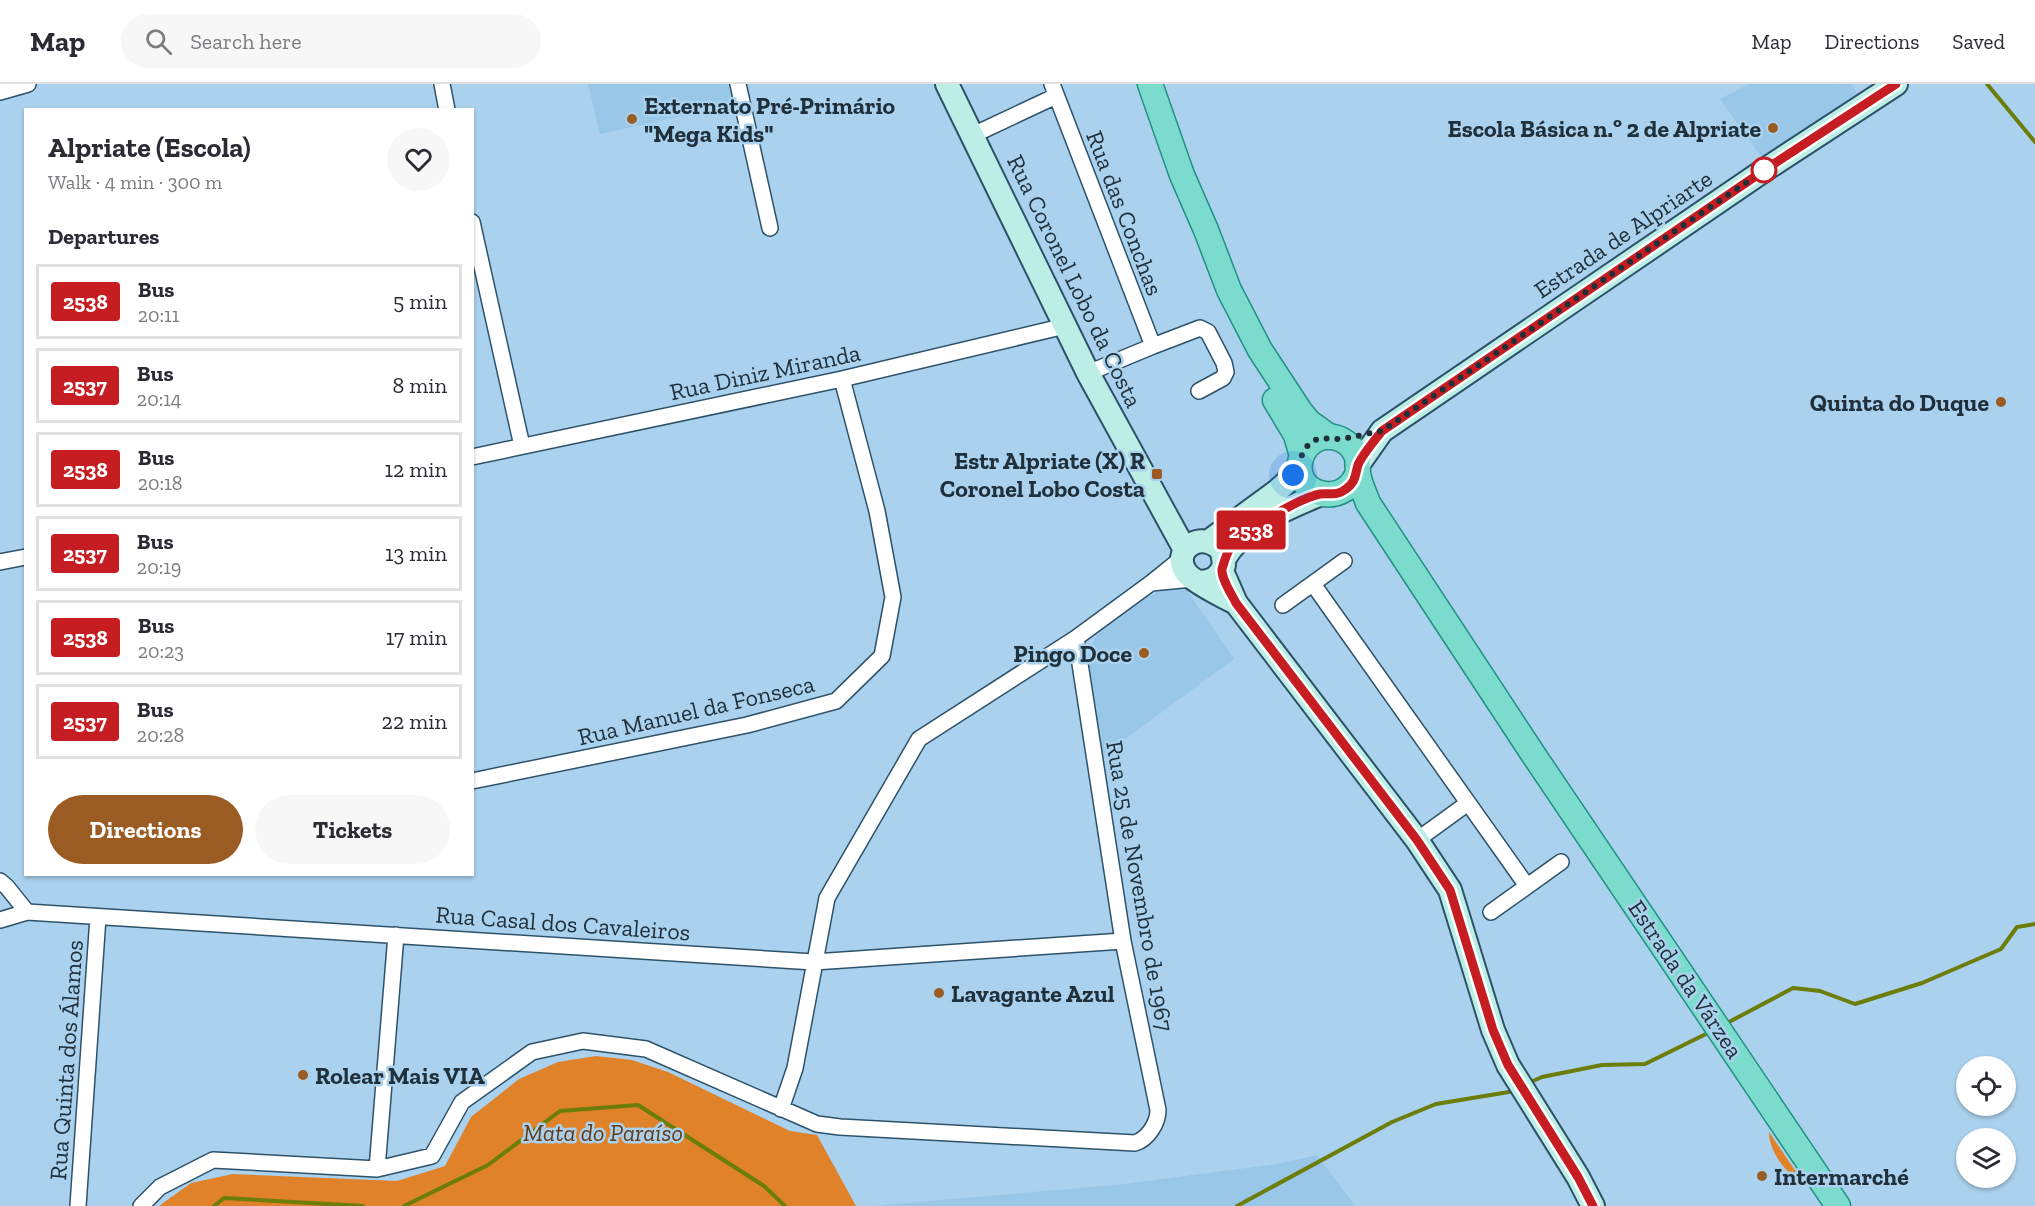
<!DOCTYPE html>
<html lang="en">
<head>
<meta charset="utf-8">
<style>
	body { margin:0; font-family:"Zilla Slab",serif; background:#f7f7f7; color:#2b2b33; height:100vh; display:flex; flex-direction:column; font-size:22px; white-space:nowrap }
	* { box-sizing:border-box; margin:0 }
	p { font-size:20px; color:#7c7c81 }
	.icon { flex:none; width:33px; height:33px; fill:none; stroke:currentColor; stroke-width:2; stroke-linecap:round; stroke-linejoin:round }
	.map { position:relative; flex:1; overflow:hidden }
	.side { position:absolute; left:24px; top:24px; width:450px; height:768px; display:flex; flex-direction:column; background:#fff; border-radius:0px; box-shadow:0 2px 4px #0004 }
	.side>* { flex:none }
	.badge { padding:0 12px; border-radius:4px; font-size:21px; line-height:39px }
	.controls { position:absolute; left:1956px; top:972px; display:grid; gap:12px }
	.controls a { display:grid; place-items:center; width:60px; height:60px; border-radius:50%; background:#fff; box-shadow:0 2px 4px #0004; font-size:30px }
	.you { position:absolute; width:30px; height:30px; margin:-15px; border:4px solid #fff; border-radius:50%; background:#1a73e8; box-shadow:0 0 0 9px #1a73e833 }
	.map>.badge { position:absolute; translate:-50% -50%; box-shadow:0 0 0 3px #fff }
	h2 { padding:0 24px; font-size:22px; line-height:54px }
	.round { display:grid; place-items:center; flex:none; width:63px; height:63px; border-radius:32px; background:#f7f7f7 }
	.overview { display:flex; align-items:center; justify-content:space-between; height:102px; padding:0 24px }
	h1 { font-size:28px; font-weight:700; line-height:45px }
	.cta { display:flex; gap:12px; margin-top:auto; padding:12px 24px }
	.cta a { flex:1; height:69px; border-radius:36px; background:#9b5c24; color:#fff; font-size:24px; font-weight:700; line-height:69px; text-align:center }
	.cta a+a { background:#f7f7f7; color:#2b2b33 }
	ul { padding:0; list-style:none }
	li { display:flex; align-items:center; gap:18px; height:75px; margin:0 12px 9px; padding:0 12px; border:3px solid #e1e1e2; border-radius:0px }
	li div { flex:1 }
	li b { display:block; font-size:22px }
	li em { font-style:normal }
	li .badge { min-width:66px; font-weight:700; text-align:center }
	header { display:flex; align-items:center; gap:36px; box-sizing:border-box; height:84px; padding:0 30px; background:#fff; border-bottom:2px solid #e1e1e2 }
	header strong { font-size:28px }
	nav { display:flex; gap:33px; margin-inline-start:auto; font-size:21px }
	.search { width:420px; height:54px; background:#f7f7f7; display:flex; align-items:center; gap:15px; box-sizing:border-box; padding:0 21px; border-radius:33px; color:#7c7c81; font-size:22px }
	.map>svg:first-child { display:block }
</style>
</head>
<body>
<header>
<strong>Map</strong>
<div class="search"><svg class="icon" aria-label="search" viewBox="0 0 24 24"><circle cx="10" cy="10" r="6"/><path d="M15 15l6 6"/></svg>Search here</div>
<nav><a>Map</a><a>Directions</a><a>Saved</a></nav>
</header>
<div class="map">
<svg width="2035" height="1122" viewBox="0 0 2035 1122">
	<rect width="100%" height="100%" fill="#aad1ed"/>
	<!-- built -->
	<path fill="#98c7e7" d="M588,0H730L734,20L600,50Z
		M1749,0H1851L1858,11L1761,72L1720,15Z
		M1173,502L1186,505L1234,575L1102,672L1088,571L1092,561L1097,550L1142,515Z
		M1317,1071L1355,1122H872L1116,1101L1277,1080Z"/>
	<!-- green -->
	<path fill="#df822a" d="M596,972L632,976L668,988L790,1047L817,1051L856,1122H159L191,1099L233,1090L397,1097L445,1082L471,1033L519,995L558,978Z
		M1769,1048L1801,1095C1785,1092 1768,1063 1769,1048Z"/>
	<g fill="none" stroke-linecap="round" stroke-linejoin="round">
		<!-- stream -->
		<path stroke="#6c7d09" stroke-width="4" d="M1987,0L2035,58
			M1729,938L1793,904L1820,907L1855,920L1922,899L2001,865L2017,843L2035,840
			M1533,997L1542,993L1602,981L1645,980L1708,949
			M214,1122L224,1114L363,1122
			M404,1122L488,1081L560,1027L638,1021L764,1102L785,1122
			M1237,1122L1392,1038L1436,1020L1515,1007"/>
		<!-- street casing -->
		<g stroke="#2d5269" stroke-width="18">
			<path id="street" d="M442,0L447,26
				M738,0L770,144
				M1052,0L1153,262L1088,289
				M0,8L28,0
				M973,51L1056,12
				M472,138L522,362
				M1153,262L1200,244L1208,248L1224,279L1226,288L1223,294L1199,307
				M472,373L842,295L1065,242
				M0,478L26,473
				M1151,499L1192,495
				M1313,500L1527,802
				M1283,521L1344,477
				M472,697L747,641L836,617L882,572L893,513L877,427L842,295
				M1417,756L1468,719
				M0,797L7,803L27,828
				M1491,828L1561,778
				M0,836L27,828L814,878L1123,857
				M781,1025L795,984L827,814L919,655L1076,554L1151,499L1182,474
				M377,1085L396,851
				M78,1122L98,833
				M141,1122L160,1103L213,1076L377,1085L432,1072L462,1018L532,968L583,957L646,965L817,1040L840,1043L1135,1059C1148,1055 1158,1039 1158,1026L1123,857L1076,554"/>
		</g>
		<!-- secondary casing -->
		<g stroke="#2d5269" stroke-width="26">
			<path id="secondary" d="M947,0L1088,289L1185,466
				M1358,381L1382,347L1769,83L1896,0
				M1209,457L1277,407L1286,399L1300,381
				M1224,475C1245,440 1286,425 1321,410
				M1222,487L1236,519L1417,756L1450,806L1493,946L1508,981L1578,1093L1593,1122
				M1198,498C1211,498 1219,494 1224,481L1222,467C1203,445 1172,464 1185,487C1190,496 1224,513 1236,519"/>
		</g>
		<!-- primary casing -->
		<g stroke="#229184" stroke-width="27">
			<path id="primary" d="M1150,0L1182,91L1206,146L1229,206L1260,266L1300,327L1309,338L1330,353
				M1275,316L1296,351L1302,372
				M1358,388C1344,427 1290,410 1301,374C1304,365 1311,357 1320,354C1336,349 1353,359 1357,374C1358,379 1357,384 1358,388C1359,399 1365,410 1368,419L1533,670L1838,1122"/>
		</g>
		<!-- street -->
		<use href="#street" stroke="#fff" stroke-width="15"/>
		<!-- secondary -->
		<use href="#secondary" stroke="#bdeee6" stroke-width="22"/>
		<!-- primary -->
		<use href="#primary" stroke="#7bdccd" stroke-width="24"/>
	</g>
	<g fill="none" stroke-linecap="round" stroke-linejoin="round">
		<!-- line casing -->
		<g stroke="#fff" stroke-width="14">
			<path id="line" d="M1593,1122L1578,1093L1508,981L1493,946L1450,806L1417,756L1236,519C1232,511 1221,494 1222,485C1224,478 1226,471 1230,464C1244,447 1299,414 1320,410C1330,409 1337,412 1346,405C1356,398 1355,391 1358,381C1362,371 1375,356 1382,347L1769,83L1896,0"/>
		</g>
		<!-- line -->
		<use href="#line" stroke="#c61d23" stroke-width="9"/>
		<!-- walk -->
		<path stroke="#20303b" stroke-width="6" stroke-dasharray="0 10.8" d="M1293,391C1299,383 1300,373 1305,365C1315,351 1325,355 1339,355C1353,354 1368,349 1382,347L1769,83L1764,86"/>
	</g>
	<!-- markers -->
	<g fill="#9b5c24" stroke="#aad1ed" stroke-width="2">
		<circle cx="632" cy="35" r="6"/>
		<circle cx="1773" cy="44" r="6"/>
		<circle cx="2001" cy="318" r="6"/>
		<rect x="1151" y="384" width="12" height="12" rx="3"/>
		<circle cx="1144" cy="569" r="6"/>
		<circle cx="939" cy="909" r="6"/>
		<circle cx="303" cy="991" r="6"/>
		<circle cx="1762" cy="1092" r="6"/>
	</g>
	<circle fill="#fff" stroke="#c61d23" stroke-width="3" cx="1764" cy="86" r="12"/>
	<g text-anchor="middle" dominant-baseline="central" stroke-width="5" stroke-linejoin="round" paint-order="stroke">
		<!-- poi labels -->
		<g font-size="24" font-weight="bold" fill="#20303b" stroke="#aad1ed" text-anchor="start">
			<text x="644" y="21">Externato Pré-Primário<tspan x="644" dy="28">"Mega Kids"</tspan></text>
			<text x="1761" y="44" text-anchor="end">Escola Básica n.º 2 de Alpriate</text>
			<text x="1989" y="318" text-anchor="end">Quinta do Duque</text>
			<text x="1145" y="376" text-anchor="end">Estr Alpriate (X) R<tspan x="1145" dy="28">Coronel Lobo Costa</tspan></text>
			<text x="1132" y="569" text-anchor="end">Pingo Doce</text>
			<text x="951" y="909">Lavagante Azul</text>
			<text x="315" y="991">Rolear Mais VIA</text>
			<text x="1774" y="1092">Intermarché</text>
		</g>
		<!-- street labels -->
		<g font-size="24" fill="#20303b" stroke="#aad1ed">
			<text transform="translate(1125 129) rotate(69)">Rua das Conchas</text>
			<text transform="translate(1623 150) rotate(-34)">Estrada de Alpriarte</text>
			<text transform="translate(1075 197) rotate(64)">Rua Coronel Lobo da Costa</text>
			<text transform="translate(765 288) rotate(-12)">Rua Diniz Miranda</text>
			<text transform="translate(696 626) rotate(-13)">Rua Manuel da Fonseca</text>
			<text transform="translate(1140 802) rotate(80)">Rua 25 de Novembro de 1967</text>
			<text transform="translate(563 839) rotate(4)">Rua Casal dos Cavaleiros</text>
			<text transform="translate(1686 895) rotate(56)">Estrada da Várzea</text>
			<text transform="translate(66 976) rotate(-86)">Rua Quinta dos Álamos</text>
		</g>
		<!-- park labels -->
		<g font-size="24" font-style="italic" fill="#643b18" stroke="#aad1ed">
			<text x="603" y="1048">Mata do Paraíso</text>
		</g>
	</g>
</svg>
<div class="controls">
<a><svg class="icon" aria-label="locate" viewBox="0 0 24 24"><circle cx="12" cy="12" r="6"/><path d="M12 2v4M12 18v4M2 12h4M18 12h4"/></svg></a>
<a><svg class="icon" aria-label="layers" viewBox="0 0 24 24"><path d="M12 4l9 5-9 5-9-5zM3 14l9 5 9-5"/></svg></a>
</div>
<div class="you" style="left:1293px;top:391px"></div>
<b class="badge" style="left:1251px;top:446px;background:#c61d23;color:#fff">2538</b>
<section class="side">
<div class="overview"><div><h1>Alpriate (Escola)</h1><p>Walk · 4 min · 300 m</p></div><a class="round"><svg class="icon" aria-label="heart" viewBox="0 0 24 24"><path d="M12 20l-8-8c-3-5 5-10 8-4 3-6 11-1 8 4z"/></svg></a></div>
<h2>Departures</h2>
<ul>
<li><span class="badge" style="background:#c61d23;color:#fff">2538</span><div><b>Bus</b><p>20:11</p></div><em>5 min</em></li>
<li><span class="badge" style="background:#c61d23;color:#fff">2537</span><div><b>Bus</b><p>20:14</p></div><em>8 min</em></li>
<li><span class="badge" style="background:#c61d23;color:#fff">2538</span><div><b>Bus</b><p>20:18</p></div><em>12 min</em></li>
<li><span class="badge" style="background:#c61d23;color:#fff">2537</span><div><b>Bus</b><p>20:19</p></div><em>13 min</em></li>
<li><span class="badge" style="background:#c61d23;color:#fff">2538</span><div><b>Bus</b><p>20:23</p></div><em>17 min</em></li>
<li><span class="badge" style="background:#c61d23;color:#fff">2537</span><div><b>Bus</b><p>20:28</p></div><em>22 min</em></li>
</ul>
<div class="cta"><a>Directions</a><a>Tickets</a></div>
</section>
</div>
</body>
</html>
